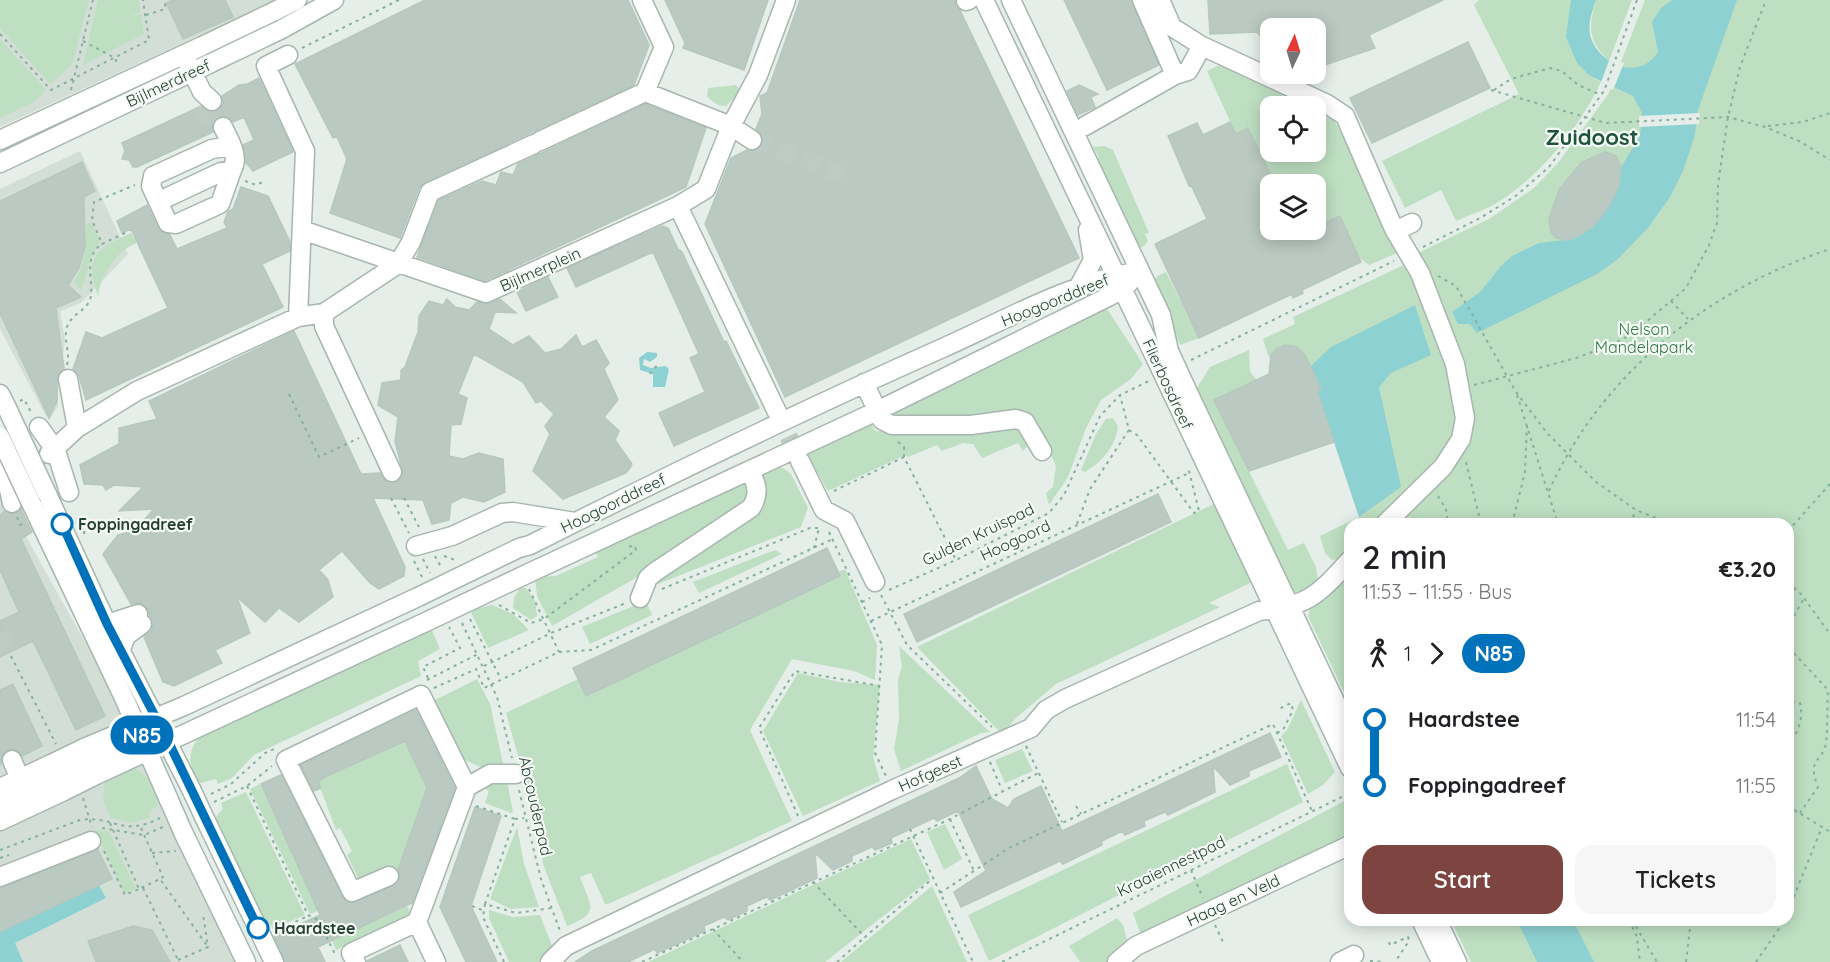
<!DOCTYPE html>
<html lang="en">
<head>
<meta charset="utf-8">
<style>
	body { margin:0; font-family:Quicksand,sans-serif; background:#f6f6f6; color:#202124; height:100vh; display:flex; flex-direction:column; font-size:22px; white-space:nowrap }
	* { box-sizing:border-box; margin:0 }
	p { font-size:20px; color:#757577 }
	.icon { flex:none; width:33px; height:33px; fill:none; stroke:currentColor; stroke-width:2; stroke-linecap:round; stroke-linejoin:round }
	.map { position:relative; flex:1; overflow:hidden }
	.sheet { position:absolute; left:1344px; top:518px; width:450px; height:408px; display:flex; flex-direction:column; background:#fff; border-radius:18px; box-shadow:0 3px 15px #0003 }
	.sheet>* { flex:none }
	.badge { padding:0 12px; border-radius:20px; font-size:21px; line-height:39px }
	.needle { width:39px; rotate:4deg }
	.fabs { position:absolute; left:1260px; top:18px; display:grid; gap:12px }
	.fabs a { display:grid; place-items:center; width:66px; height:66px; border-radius:12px; background:#fff; box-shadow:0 3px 15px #0003; font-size:30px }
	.map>.badge { position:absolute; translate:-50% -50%; box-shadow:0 0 0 3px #fff }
	.legs { display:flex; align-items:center; gap:9px; height:66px; padding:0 18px; font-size:20px }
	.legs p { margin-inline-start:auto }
	.headline { display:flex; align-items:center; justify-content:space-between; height:102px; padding:0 18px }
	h1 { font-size:33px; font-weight:600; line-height:45px }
	.primary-button { display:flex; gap:12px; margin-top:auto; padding:12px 18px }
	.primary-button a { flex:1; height:69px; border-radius:18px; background:#7e443f; color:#fff; font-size:24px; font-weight:600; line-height:69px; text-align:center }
	.primary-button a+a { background:#f6f6f6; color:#202124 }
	ul { padding:0 18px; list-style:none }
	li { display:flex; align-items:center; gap:21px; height:66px; font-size:22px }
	li i { display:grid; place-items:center; width:9px; height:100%; margin:0 8px; background:currentColor }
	li i::after { content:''; width:15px; height:15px; margin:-8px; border:4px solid; border-radius:50%; background:#fff }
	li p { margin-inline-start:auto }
	li:first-child i { background:linear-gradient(#0000 50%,currentColor 0) }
	li:last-child i { background:linear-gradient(currentColor 50%,#0000 0) }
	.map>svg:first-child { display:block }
</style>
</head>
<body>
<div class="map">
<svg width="1830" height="962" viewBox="0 0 1830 962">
	<rect width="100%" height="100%" fill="#e5eee9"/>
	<!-- built -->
	<path fill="#d3ded7" d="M0,0H276L0,127Z
		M80,151L128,254L81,303L60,311L65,340L63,357L67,378L58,383V407L50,418H47L0,329V189Z
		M0,465L25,535L124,712L243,962H0Z"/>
	<!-- green -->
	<path fill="#bedfc2" d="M0,0H89L72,65L50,84L0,28Z
		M98,0H139L140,13L105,24L141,14L144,34L83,65Z
		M1479,0H1572L1590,76L1601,82C1579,128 1545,170 1503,199C1489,209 1471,214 1456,221L1441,190L1405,208L1382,161L1519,94L1474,5Z
		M1596,0H1632L1609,61C1588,42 1588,26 1596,0Z
		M1645,0H1830V962H1471L1451,920H1788V524H1350V549L1341,558L1332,560L1325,553L1320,536L1359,517L1306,357C1294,346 1280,339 1269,358L1263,339L1295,324L1293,317L1404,265L1422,251L1489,219L1534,188L1558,163L1609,93Z
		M0,39L46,90L34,102L0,118Z
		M1222,64L1303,106H1270V152H1316V113L1334,120L1364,177L1397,253L1369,265L1316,225V184H1275L1248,128L1236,134L1207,71Z
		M736,85L741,91L726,106L718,105L707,97L708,88Z
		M1104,146L1113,150L1149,233L1145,234L1148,241L1143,247H1135L1093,161L1099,157L1093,147Z
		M91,222L100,242C87,258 89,273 81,290L74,282C85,265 87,245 86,225Z
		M131,233L137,243C116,250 101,275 98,296C84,256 96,249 131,233Z
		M1166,272L1199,338L1180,345L1152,286L1157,276Z
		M1107,309L1143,364L1131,379L1101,400L1086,428L1068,477L1049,505L1046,493L1053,487L1056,466L1035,421L1020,411L1008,410L973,419H900L891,409Z
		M1249,350L1250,372L1257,380L1214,401L1288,550L1304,543L1316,567L1318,580L1303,593L1291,591L1195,391L1210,367Z
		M1113,418L1118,426C1116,446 1102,462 1085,472L1081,470L1096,434L1106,419Z
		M869,420L875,431L970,433L1022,426L1029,444L1023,451L1018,443L982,458L973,444L963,443L942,451L937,445L908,457L905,455L828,491L805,451Z
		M777,464L791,474L808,508L801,527L658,584L659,575L639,576L552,626L537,596L535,577L556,576L598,557L594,548Z
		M1218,502L1254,581L1209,603L1220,607L1056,684L1016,718L1002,734L917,647Z
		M775,550L782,554L699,593L693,582Z
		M845,569L877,645L875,680L854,671L792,659L750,730L792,821L608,904H605L591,873L580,877C590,906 602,912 567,926L543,864L538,827L506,713L578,679L585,692Z
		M1350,571V705L1308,616L1311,607Z
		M520,588H526L535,601L537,616L531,620L513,608L514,598Z
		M646,601L652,615L590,644L582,627Z
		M492,605L513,614L529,630L488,648L470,610Z
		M430,626L440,649L418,661L421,676L254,755L232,778L218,784L216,779L197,784C189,762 186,754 201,734Z
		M899,646L990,732L981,733L901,771L894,749L899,720L898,679L902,667Z
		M798,673L840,682L880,685L873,757L880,781L803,816L763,731Z
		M477,679L490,704L504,768L486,769L462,759L433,701Z
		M1301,700L1335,772L1323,785L1308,794L1281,736L1287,730Z
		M405,740L428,789L399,877L385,873L361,884L347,855L352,851L340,828L336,830L317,779Z
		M1022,749L1033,771L1005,783L995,760Z
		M1287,764L1303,802L989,961L968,915Z
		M135,769C150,775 153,789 159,803L148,814L151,817L133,823L111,818L103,801L105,781L126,770Z
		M507,781L513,812L511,813L485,803L489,791L482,787L485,783Z
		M260,784L320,910L310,914L250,789Z
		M246,792L305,915L273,929L268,921L263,924L214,819L223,809L221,803Z
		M1350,798V844L1141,935L1133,913Z
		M945,824L962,859L944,870L927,832Z
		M517,827L524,864L539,907L511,909L490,899Z
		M95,830L109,832L136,889L125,894Z
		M911,839L930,879L825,962H648Z
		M932,886L967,962H841Z
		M407,906L411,914L336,950L332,941Z
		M489,910L513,917L540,915L552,946L540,962H509L489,918Z
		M1117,918L1123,925L1128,943L1119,947L1107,962H1080L1069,946Z"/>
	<!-- water -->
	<path fill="#8ed1d2" d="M1571,0H1596C1592,12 1587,25 1591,38C1601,66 1640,81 1658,52L1652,22L1661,8L1672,0H1737L1697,113L1695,135L1683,171L1670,197L1648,228L1618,259L1597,274L1477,333L1470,324H1458L1452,312L1480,292L1501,266L1512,256L1539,243L1574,239L1593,227L1611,203L1619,185L1621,167L1640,136L1642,113L1633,96L1590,76L1577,63L1566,37Z
		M1415,305L1431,355L1391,373L1379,387L1401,487L1359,517L1317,391L1321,389L1310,367L1331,347Z
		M647,352L657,353V357L650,362L644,359L643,365L651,368L666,366L669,369L665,387H653V374L640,370L639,358Z
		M96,880L106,898L15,943L23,962H0V927Z
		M1517,920H1573L1594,962H1537Z"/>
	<!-- pier -->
	<path fill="#e5eee9" d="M1610,58L1624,63L1613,90L1600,85Z
		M1700,113L1699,124L1639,127V116Z"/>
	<!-- building -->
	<path fill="#bac9c1" stroke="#b7c8be" stroke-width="1.5" d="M173,0H225L233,17L183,39L166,3Z
		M425,0H628L649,45L634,85L425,182L419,188L400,238L330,213L347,159L337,137L333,138L295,64Z
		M665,0H768L744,70L683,48L685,43Z
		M800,0H955L1079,258L785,397L705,224L731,158L747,150H756L762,146V136L756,129L762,114L760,96L767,93Z
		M1064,0H1131L1159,65L1107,90Z
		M1208,0H1443L1369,35L1375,48L1316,68V28H1270V47L1257,32L1210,34Z
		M1468,42L1490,88L1372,143L1350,98Z
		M259,78L293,152L253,171L246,163L243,145L254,140L244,117L233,122L223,116L213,121V132L137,167H133L129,160L122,159L125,151L122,143L201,106L209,112L216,111L223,104L222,96L239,85L248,84Z
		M1079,85L1098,94L1091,97L1095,107L1078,115L1067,91Z
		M645,104L706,128L686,187L485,281L417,257L439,200L482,181L496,185L501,172L513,175L518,164Z
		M1230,122L1236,134L1248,128L1275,184H1270V230H1281L1286,241L1340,216L1361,262L1302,290L1303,293L1293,298L1292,294L1199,338L1155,244L1207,219L1191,185L1189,186L1168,136L1197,123L1203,135Z
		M1605,152L1616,156L1621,166L1619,185L1611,203L1598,221L1584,233L1568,240L1556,238L1551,232L1549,218L1560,188L1582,162Z
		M82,162L95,191L84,197L85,247L79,268L68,285L81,297L56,308L64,369L57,376V401L49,418L0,313V201Z
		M241,187L268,196L290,242V251L262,264L283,307L86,400L79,376L73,369L86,332L102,338L168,308L131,229L122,233L117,221L147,205L158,228L170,235L177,249L227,228L224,222L228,212L233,209Z
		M662,226L668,228L678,249L682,252L724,342L726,341L759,408L674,446L659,413L705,392L690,358L699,354L653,252L576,287L567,268Z
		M548,277L558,297L526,311L517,292Z
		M447,299L455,307L469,310L477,302L490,303L500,299L516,313L495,312L489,329L513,345L529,336L545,353L561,349L576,335L582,347L596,340L609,363L604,369L618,400L604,417L619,431L615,440L632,464L630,468L626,473L563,499L533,471L550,434L545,426L554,414L541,401L536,403L523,382L474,354L458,394L467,398L461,424L451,425L449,456L463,459L479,453L503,459L505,492L484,502L463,497L451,503L449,520L432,524L423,500L373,498L405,567L404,576L379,589L370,583L342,551L319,570L328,580L333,597L299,622L279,608L265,622L237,597L250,633L215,650L222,663L174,686L163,682L144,637L153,628L148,610L141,603L131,604L103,554L118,535L134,531L154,509L119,511L143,487L114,485L106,490L103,485L84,484L80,465L119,444V428L157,419L149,401L294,331L361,474L380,473L386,481L396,482L403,472L395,442L398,417L378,405L382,383L401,380V370L405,367L418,332L419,316L429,301L443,305Z
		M1285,345L1297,347L1305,355L1321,389L1317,391L1334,442L1249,471L1214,400L1269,374L1271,355L1276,349Z
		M1158,494L1171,522L917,642L904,614Z
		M21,509L32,532L21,539L105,716L76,730L33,641L0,657V621L19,612L0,570V515L5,511L15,514Z
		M827,548L840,576L586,696L573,668Z
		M13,684L42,746L22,756L14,749L7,750L3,754L0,766V690Z
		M416,710L455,788L412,903L318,947L325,962H285L274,936L320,915L261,784L281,775L345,901L356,902L393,886L400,878L398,870L427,788L405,741L325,777L318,782L321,788L314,791L301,765Z
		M1270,733L1281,757L1249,771V776L1230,785L1213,766L1215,792L1168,815L1165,812L1144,821L1145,826L1125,835L1122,831L1102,841V845L1063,864L1060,861L961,907L954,892L986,871L958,811L937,821L934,818L891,838L892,843L875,850L872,847L865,850L852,856V861L833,870L815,853L817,878L770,900L767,897L760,900L747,906V911L728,920L724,917L704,926L705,931L657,953L655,949L628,962H575L592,951L959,778L976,766L992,799L1008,808L1014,799L1041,786L1062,831Z
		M475,807L501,816L471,906L497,962H466L440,907Z
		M98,850L112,879L0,932V888Z
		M133,926L152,930L170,962H96L88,941Z
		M400,945L408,962H367V961Z"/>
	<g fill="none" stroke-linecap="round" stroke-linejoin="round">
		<!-- minor-tunnel -->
		<path stroke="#becbc5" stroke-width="18" stroke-dasharray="18 9" stroke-linecap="butt" d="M201,106L213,131
			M752,140L842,174L846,163
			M777,412L800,461
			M0,633L11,656"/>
		<!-- minor casing -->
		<g stroke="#a7b6af" stroke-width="21">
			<path id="minor" d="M642,0L664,47L645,92
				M984,0L1156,359
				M1011,0L1161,315L1169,351
				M1142,0L1175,75
				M1160,0L1172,27L1202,46L1327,104L1345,116L1394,229L1420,273L1455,364L1465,418L1461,439L1443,467L1385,524
				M966,1L969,0
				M273,12L297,0
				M282,29L334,0
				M288,55L266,66L305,151L298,317
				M187,61L202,92L212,101
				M1085,126L1175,75L1188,71L1202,46
				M0,140L202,46
				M540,141L645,92L731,126L752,140
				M231,146L212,149L153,176L151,186L168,223L176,224L220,204L232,170
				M0,163L211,63
				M168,197L221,172L232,170C240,156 229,140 223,127
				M678,206L777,412
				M302,230L486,293L678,206L706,189L731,126L758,75L786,0
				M1395,231L1412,223
				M1078,288L1093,260L1088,230
				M324,313V326L392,472
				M68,379L77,428
				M864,383L882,420L892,425H971L1016,419L1025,422L1042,451
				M1186,388L1350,733
				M0,394L7,408
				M1173,395L1350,768
				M39,427L56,451L69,492
				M49,454L77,428L137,391L298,317L324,313L398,264L411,242L430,192L534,144
				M800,461L824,510L845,521L875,582
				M0,468L6,476L12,503
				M47,494L107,624L191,789
				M32,505L124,698L169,800
				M416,546L452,536L502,513L513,512L575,522
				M519,548L530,545C667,476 805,409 945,347C1007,319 1072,282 1140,271
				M531,572L877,411L1108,297L1123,289L1140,271
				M640,598L648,578L655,572L751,508C760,494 757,485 750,470
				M107,624L138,614
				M121,649L126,636L142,624
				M84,748L184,706L418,597
				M12,760L24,789
				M89,761L141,737L147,729
				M96,775L430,620
				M467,787L490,774H516
				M0,788L51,764
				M0,803L57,776
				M0,821L64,791
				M206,821L274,962
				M183,832L246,962
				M0,877L91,841
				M1421,920L1441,962
				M1437,920L1457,962
				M417,922L436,962
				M356,962L351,953L417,922L467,787L421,695L286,760L352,892L389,876
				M550,962L566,946L892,790L1031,728L1046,710L1065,699L1259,611C1308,606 1317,596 1350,560
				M1117,962L1136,946L1350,845
				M1340,962L1354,955"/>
		</g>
		<!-- path -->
		<path stroke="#85b19d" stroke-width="2" stroke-dasharray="3 4.5" stroke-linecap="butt" d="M146,15L165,9V0
			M0,34L51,90L149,40L143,0
			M83,41L115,58L118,66
			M302,48L399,0
			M71,90L93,0
			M1491,90L1606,123L1728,117L1765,127L1799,141L1830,160
			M1494,90L1511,79L1550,68L1562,71L1578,85L1601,95
			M1768,126L1803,122L1830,113
			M245,181L256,185L263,182
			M125,233L102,244L92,220L94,202L135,185
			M1423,247L1482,217L1517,195L1549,167L1604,91L1637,0
			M1438,276L1456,286L1516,392L1547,433L1596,482L1636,510L1671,524
			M1671,301L1688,319
			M1191,360L1394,261
			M67,365C70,353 65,344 66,332C67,314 90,311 91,295C93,277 83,257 102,244
			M650,374L658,364
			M1474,385L1576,358L1609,346L1632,334L1686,288L1709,245L1717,223L1718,184L1728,117L1740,67L1766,0
			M289,394L319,457L359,438
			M1517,395L1558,524
			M20,401L24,399L32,414
			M1129,430L1137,435L1194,513L1199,511L1188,467
			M898,442L904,447V457
			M1466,462L1481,524
			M834,491L904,457L956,560
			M1549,491C1602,373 1709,289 1830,249
			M1438,496L1446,509L1448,524
			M391,498L409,533
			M404,498L419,527
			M17,517L20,525L24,523
			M1077,524L1090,489L1129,430L1120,395
			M1512,524L1525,472L1527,426
			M1630,524L1636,510
			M1788,531L1830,484
			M829,532L882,645L875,753L886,776
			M84,534L85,524
			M814,548L819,528
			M435,556L441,567
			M444,556L455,560
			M423,559L430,573
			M414,561L422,577
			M1788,583L1801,594L1830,634
			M529,589L559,652
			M662,589L810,528H821
			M889,590L956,560L1049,513L1064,495L1100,416L1120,395L1149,381
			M881,595L907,645L992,727
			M862,602L870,598
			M499,605L531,623L544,619L636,550L635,546L625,547
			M1794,616L1804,598
			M470,619L501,679
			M871,621L1189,473
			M462,623L497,697L512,758
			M1788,651L1791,650L1828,690C1827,708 1828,726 1826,743C1823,762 1806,758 1818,787L1800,813
			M11,656L56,744
			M484,666L551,633L626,603
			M428,678L423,667L460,648L449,627
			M427,680L478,654
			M434,688L476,669L484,688L559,652L591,650L833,539
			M1277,733L1283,730L1293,710L1291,703L1279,709
			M1026,746L1062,822
			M1788,747C1797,733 1804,721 1800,703L1792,702
			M990,762L1002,790
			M247,786L308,915L318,920L334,952H336
			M519,790L541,879L560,931
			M211,794L231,784L265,753L274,749
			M83,798L92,827
			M214,802L247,786L272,766
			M476,806L515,819
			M1076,806L1081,814
			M1788,806L1830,832
			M798,816L759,728L795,671L880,686
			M950,819L974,871
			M110,823L139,889L160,879L208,947
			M102,828L144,835L163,827
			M141,828L163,877L160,879
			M910,829L973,962
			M0,850L80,820C115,815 121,838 160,818
			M104,851L125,895L139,889
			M152,853L176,851
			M0,858L9,855
			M1191,870L1203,898
			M813,882L865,937L933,878
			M143,888L179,962
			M940,893L1009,848L1273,724L1312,811
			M485,904L515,819L524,818
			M472,906L482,910
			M1788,911L1822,827
			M1629,920L1637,937L1640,962
			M1632,920L1657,962
			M1215,925L1224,944
			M713,929L743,962
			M275,931L308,916
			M1389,942L1390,945L1408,937L1409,941L1395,962
			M178,960L208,947L203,914
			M1370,961L1385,962
			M504,962L483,917L485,904L516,913L552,908
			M642,962L950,819L1038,773
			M837,962L865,937
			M1002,962L1350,793
			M1686,962L1691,920
			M1756,962L1785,920"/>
		<!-- minor -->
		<use href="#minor" stroke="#fff" stroke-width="18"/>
		<!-- minor-bridge casing -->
		<g stroke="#a7b6af" stroke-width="21" stroke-linecap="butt">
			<path id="minor-bridge" d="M202,46L273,12
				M211,63L282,29
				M1169,351L1186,388
				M1156,359L1173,395
				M7,408L47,494
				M0,437L32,505
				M418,597L519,548
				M430,620L531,572
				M51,764L84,748
				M57,776L89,761
				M191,789L206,821
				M64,791L96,775
				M169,800L183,832"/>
		</g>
		<!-- minor-bridge -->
		<use href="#minor-bridge" stroke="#fff" stroke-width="18"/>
	</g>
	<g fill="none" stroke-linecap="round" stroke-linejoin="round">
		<!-- line-1 casing -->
		<g stroke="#fff" stroke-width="14">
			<path id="line-1" d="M62,524L107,624L156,718L141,737L169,743L258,928"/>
		</g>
		<!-- line-1 -->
		<use href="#line-1" stroke="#0072bc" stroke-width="9"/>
	</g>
	<!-- markers -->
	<g fill="#fff" stroke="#0072bc" stroke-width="3">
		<circle cx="62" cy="524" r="10"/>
		<circle cx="258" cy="928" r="10"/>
	</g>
	<g text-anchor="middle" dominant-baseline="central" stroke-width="4.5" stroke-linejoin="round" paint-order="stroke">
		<!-- street labels -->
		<g font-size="16" fill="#244034" stroke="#f6faf7">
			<text transform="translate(168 83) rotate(-25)">Bijlmerdreef</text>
			<text transform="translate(540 269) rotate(-24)">Bijlmerplein</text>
			<text transform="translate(1055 300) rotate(-22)">Hoogoorddreef</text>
			<text transform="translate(1168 384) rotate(65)">Flierbosdreef</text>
			<text transform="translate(613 503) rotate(-26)">Hoogoorddreef</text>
			<text transform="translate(978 534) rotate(-26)">Gulden Kruispad</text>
			<text transform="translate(1015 540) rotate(-25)">Hoogoord</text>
			<text transform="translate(930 773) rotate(-24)">Hofgeest</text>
			<text transform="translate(536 806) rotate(77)">Abcouderpad</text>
			<text transform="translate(1171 866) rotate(-26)">Kraaiennestpad</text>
			<text transform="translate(1233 900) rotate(-25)">Haag en Veld</text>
		</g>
		<!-- park labels -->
		<g font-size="16" fill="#2e7740" stroke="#f6faf7">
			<text x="1644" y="329">Nelson<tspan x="1644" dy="18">Mandelapark</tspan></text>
		</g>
		<!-- stop labels -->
		<g font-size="16" font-weight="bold" fill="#244034" stroke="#f6faf7" text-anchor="start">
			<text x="78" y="524">Foppingadreef</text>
			<text x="274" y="928">Haardstee</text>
		</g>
		<!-- district labels -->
		<g font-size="22" font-weight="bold" fill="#1f523f" stroke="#f6faf7">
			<text x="1592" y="137">Zuidoost</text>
		</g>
	</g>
</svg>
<div class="fabs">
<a><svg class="needle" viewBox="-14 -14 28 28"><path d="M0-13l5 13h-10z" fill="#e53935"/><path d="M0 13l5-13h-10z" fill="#757577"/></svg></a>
<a><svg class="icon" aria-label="locate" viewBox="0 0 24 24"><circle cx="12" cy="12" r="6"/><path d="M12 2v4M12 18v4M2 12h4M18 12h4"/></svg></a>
<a><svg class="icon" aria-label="layers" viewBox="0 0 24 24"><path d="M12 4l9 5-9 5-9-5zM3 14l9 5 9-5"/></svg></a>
</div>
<b class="badge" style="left:142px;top:735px;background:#0072bc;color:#fff">N85</b>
<section class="sheet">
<div class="headline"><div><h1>2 min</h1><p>11:53 – 11:55 · Bus</p></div><b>€3.20</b></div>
<div class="legs"><svg class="icon" aria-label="walk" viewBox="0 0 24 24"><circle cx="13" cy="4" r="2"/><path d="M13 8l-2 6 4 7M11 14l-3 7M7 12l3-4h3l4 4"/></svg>1<svg class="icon" aria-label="forward" viewBox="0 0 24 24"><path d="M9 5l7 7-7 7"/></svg><b class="badge" style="background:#0072bc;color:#fff">N85</b></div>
<ul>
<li><i style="color:#0072bc"></i><b>Haardstee</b><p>11:54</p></li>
<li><i style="color:#0072bc"></i><b>Foppingadreef</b><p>11:55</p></li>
</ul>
<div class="primary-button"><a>Start</a><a>Tickets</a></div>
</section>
</div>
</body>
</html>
